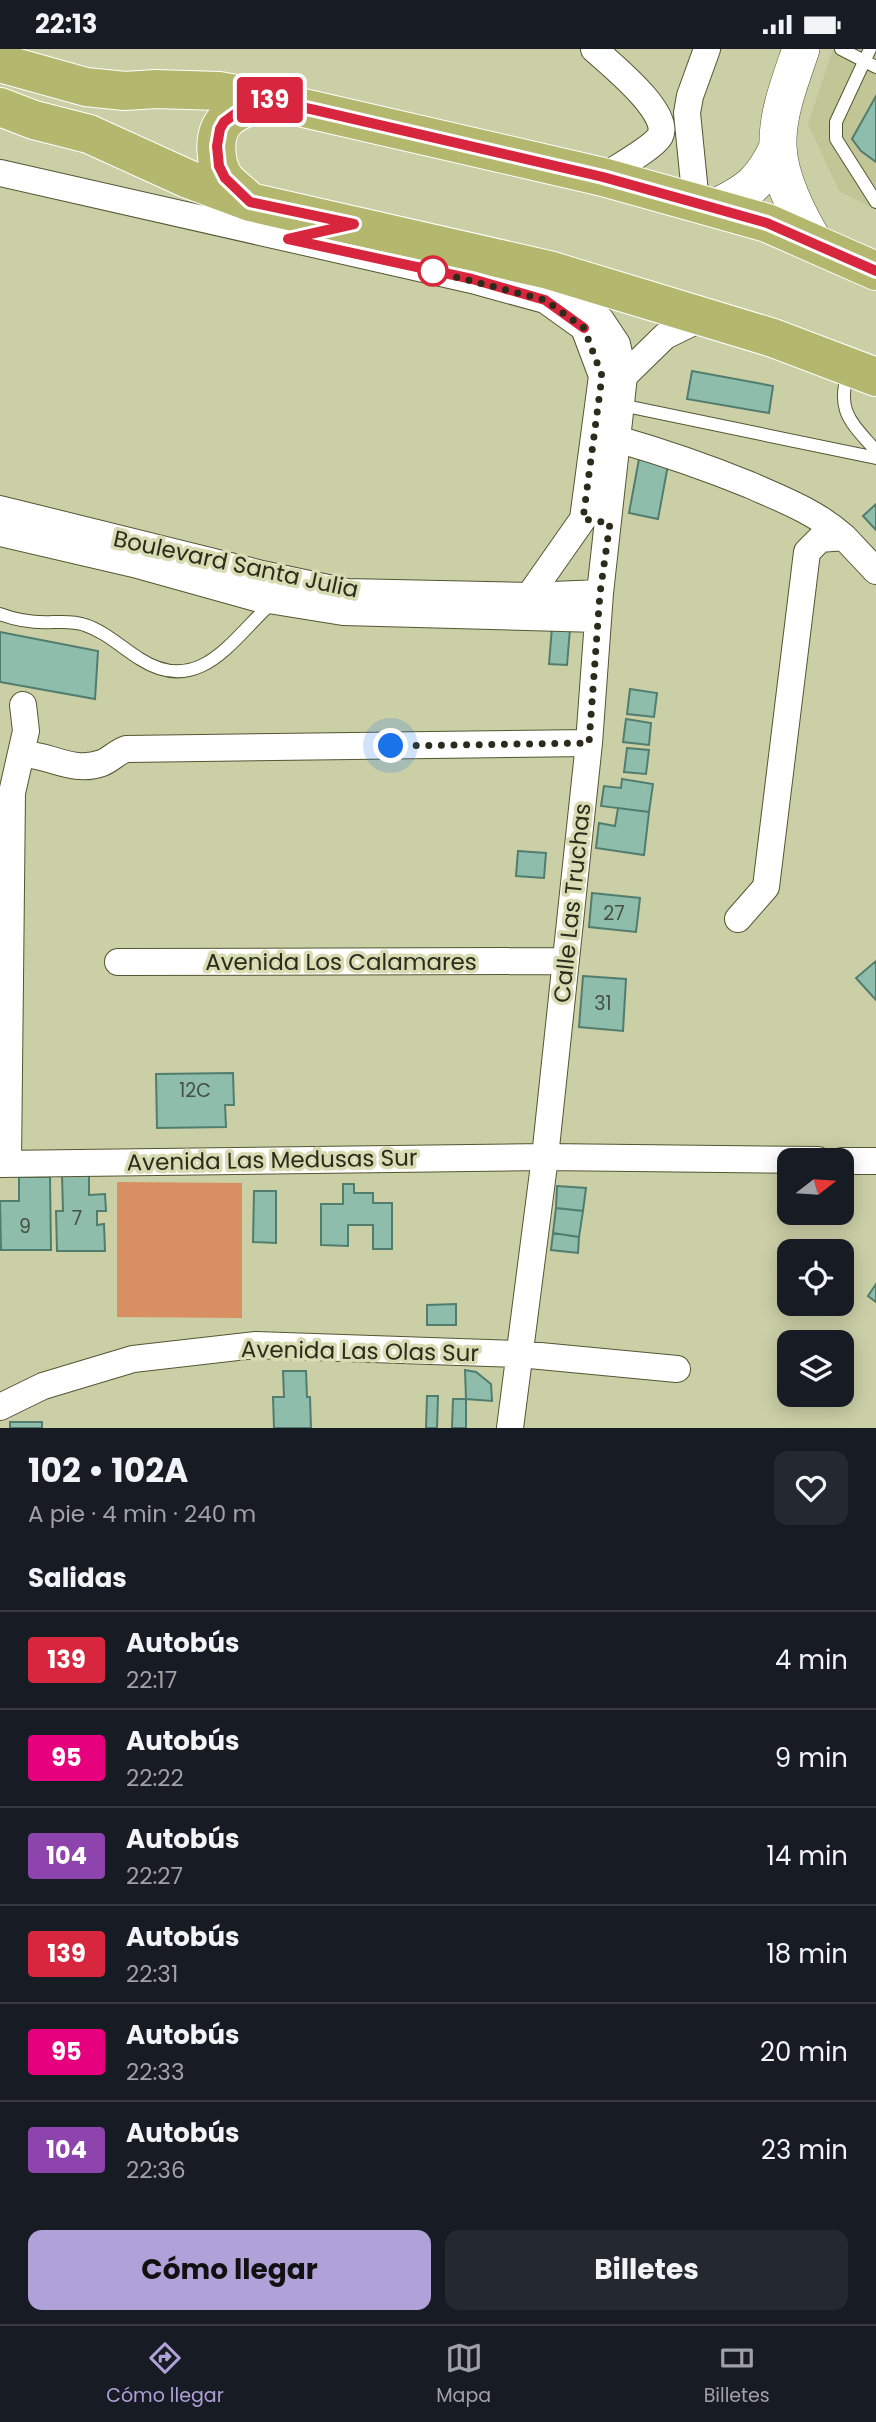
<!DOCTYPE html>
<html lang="es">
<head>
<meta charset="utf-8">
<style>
	body { margin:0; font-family:Poppins,sans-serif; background:#242831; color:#f1f3f6; height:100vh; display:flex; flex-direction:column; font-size:26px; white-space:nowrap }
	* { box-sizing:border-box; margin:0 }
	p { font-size:23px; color:#9ea1a6 }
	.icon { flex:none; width:38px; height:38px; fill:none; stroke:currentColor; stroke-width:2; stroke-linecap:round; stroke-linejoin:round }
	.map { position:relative; height:1379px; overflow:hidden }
	.sheet { display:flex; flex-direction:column; background:#171b24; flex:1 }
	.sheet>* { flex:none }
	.badge { padding:0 14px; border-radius:5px; font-size:24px; line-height:46px }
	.needle { width:46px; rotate:73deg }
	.fabs { position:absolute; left:777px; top:1099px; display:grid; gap:14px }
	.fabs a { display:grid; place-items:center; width:77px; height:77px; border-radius:14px; background:#171b24; box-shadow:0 4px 18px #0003; font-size:35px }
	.you { position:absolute; width:35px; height:35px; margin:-18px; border:5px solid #fff; border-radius:50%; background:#1a73e8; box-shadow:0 0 0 10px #1a73e833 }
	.map>.badge { position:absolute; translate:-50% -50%; box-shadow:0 0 0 4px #fff }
	h2 { padding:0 28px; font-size:26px; line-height:63px }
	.round { display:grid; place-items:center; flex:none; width:74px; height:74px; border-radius:14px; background:#242831 }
	.headline { display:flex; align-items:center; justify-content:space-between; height:119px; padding:0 28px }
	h1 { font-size:33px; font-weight:700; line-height:52px }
	.action { display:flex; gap:14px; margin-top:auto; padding:14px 28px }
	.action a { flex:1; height:80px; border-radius:14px; background:#b0a1d9; color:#111; font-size:28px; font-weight:700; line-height:80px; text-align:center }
	.action a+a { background:#242831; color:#f1f3f6 }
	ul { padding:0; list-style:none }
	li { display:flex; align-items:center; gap:21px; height:98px; padding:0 28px; border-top:2px solid #363941 }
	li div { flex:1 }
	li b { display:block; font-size:26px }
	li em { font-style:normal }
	li .badge { min-width:77px; font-weight:700; text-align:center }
	.status { display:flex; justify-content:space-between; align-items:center; height:49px; padding:0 35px; background:#171b24; direction:ltr }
	.status svg { height:19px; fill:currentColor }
	.menu { display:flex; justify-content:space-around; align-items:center; height:98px; border-top:2px solid #363941; background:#171b24; font-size:19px; color:#9ea1a6 }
	.menu a { display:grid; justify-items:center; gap:4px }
	.menu .current { color:#b0a1d9 }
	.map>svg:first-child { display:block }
</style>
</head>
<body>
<div class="status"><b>22:13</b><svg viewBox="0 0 49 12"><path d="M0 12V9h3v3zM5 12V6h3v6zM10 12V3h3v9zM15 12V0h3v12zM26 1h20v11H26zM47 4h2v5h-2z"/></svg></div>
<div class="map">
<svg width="876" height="1379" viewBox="0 0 876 1379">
	<rect width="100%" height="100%" fill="#cbcfa6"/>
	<!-- built -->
	<path fill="#c2c696" d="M833,0H876V161L839,142L808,75Z"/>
	<!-- green -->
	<path fill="#d88f62" d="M117,1133L242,1134V1269L117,1268Z"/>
	<!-- building -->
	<path fill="#8ebdac" stroke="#517d6f" stroke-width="2" d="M876,47V113L861,102L852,90Z
		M692,322L773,337L769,364L687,350Z
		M639,410L668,416L658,470L629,464Z
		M876,455V481L863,467Z
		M552,578L570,580L567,616L549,615Z
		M0,583L98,602L95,650L0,633Z
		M630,640L657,644L654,668L627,665Z
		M626,670L651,674L649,696L623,693Z
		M627,699L649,701L646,725L624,723Z
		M622,730L653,735L649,763L601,757L604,737L621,739Z
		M618,759L649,763L644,806L596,799L599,774L615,777Z
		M518,802L546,804L544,829L516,827Z
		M592,844L640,849L636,883L589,878Z
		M876,912V951L856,929Z
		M583,927L626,930L623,982L579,978Z
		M233,1024L234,1056H225L226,1078L157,1079L156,1025Z
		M89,1125V1146L105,1145L106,1162H97V1176L104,1175L105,1202H57L56,1162H63L62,1126Z
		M19,1128H50L51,1201H1L0,1152H19Z
		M343,1135H354V1144H373V1154H392V1200H373V1176H348V1197L321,1196V1155H343Z
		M557,1137L586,1139L583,1162L556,1159Z
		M254,1142H276V1194L253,1193Z
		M556,1159L583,1162L579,1188L553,1184Z
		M553,1184L579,1188L578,1204L551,1201Z
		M876,1235V1253L868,1247Z
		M456,1255V1276H427V1256Z
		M465,1321L476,1323L491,1335L492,1352L466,1350Z
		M283,1322H306L307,1348H310L311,1379H274L273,1348H284Z
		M427,1347H438L437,1379H426Z
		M453,1350H466V1379H452Z
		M10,1373H42V1379H10Z"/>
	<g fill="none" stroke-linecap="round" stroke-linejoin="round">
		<!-- service casing -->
		<g stroke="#545632" stroke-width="14">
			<path id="service" d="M841,0L876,18
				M870,0L836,73V90L876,153
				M849,321C835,362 851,373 876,402
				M621,356L876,409
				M0,565C16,571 36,574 53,573C64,573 74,572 85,576C106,583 122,599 140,610C201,649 234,587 274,552"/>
		</g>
		<!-- minor casing -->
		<g stroke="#545632" stroke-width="28">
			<path id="minor" d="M594,0C610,15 672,64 660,87C654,98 615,120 603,128
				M0,124L472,231L545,251L584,279L602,327L583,470L529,547
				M696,154L687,64L690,47L707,0
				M624,327L665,287L706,267
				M617,390C662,403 706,418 750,436C784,451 816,463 844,488
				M0,460L262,525L347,543L529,547L600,544
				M0,484L134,515L256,549L343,563L598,570
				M21,705C50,705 72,725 102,714C110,711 117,703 126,700L589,694
				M738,870L766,838L807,503L820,490L844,488L876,522
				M118,913L565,912
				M842,1112H876
				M0,1115L545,1108L818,1111
				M8,1115L12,744L26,682L23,656
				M0,1358L43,1337L133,1310L256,1296L519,1305L677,1320
				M510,1379L545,1108L589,694L600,544L624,327L617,295L601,271L553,225"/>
		</g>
		<!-- secondary casing -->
		<g stroke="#545632" stroke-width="38">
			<path id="secondary" d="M801,0C791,30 777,64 778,96C778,127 799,168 814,193
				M714,159C748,143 762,133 778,98"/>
		</g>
		<!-- trunk casing -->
		<g stroke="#fff" stroke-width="40">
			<path id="trunk" d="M0,14L86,38L125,42L156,40L219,42L269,51L603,128L696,154L767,174L876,222
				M0,58L34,71L89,85L188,130L250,153L549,221L773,289L876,328
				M250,153C242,145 232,138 225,130C215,116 212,86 225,72C235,60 255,56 269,51"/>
		</g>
		<!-- service -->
		<use href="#service" stroke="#fff" stroke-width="12"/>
		<!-- minor -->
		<use href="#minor" stroke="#fff" stroke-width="26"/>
		<!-- secondary -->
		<use href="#secondary" stroke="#fff" stroke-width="37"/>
		<!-- trunk -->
		<use href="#trunk" stroke="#b4b86e" stroke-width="38"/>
	</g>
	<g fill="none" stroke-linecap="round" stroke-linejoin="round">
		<!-- line casing -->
		<g stroke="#fff" stroke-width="16">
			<path id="line" d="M584,279L545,251L472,230L288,190L354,175L250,153L225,129L219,117L217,97L220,80L224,73L239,62L269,51L315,61L603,128L714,159L767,174L876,222"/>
		</g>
		<!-- line -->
		<use href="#line" stroke="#d7263d" stroke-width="10"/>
		<!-- walk -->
		<path stroke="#2b2c1c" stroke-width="7" stroke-dasharray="0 12.6" d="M391,697L589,694L600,544L610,474L583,470L602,327L584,279L545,251L433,222"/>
	</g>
	<!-- markers -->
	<circle fill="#fff" stroke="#d7263d" stroke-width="3.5" cx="433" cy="222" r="14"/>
	<g text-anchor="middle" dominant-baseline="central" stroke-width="7" stroke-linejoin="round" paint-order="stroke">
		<!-- number labels -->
		<g font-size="19" fill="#445040">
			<text x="614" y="864">27</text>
			<text x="603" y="954">31</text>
			<text x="195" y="1041">12C</text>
			<text x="77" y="1169">7</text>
			<text x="25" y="1177">9</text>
		</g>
		<!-- street labels -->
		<g font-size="23" fill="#2b2c1c" stroke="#d8dcb3">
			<text transform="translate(236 515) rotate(12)">Boulevard Santa Julia</text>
			<text transform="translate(572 854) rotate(-84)">Calle Las Truchas</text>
			<text x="341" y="913">Avenida Los Calamares</text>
			<text transform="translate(272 1111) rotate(-1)">Avenida Las Medusas Sur</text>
			<text transform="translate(360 1302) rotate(1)">Avenida Las Olas Sur</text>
		</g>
	</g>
</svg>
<div class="fabs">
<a><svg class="needle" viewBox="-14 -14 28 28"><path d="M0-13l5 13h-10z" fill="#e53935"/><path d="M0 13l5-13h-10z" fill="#9ea1a6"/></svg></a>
<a><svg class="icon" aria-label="locate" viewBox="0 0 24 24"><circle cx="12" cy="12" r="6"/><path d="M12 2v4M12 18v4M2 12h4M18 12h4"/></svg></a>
<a><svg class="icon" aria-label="layers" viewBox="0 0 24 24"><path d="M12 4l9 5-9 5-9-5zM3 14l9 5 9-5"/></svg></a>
</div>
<div class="you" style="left:391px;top:697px"></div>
<b class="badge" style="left:270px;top:51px;background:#d7263d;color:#fff">139</b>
</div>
<section class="sheet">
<div class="headline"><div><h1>102 • 102A</h1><p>A pie · 4 min · 240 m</p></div><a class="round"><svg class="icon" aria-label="heart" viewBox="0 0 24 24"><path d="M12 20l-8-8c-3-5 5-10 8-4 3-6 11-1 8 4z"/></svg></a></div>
<h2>Salidas</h2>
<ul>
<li><span class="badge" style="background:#d7263d;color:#fff">139</span><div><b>Autobús</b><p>22:17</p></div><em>4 min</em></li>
<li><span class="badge" style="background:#e6007e;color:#fff">95</span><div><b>Autobús</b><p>22:22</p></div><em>9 min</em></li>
<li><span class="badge" style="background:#8e44ad;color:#fff">104</span><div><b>Autobús</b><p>22:27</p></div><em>14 min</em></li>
<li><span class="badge" style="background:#d7263d;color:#fff">139</span><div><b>Autobús</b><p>22:31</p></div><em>18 min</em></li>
<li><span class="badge" style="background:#e6007e;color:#fff">95</span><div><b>Autobús</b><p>22:33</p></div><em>20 min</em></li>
<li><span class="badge" style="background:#8e44ad;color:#fff">104</span><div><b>Autobús</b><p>22:36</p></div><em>23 min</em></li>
</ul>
<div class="action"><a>Cómo llegar</a><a>Billetes</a></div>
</section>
<nav class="menu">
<a class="current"><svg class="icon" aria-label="directions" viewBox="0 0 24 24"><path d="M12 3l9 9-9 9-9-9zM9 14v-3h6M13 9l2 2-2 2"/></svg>Cómo llegar</a>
<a><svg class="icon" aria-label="map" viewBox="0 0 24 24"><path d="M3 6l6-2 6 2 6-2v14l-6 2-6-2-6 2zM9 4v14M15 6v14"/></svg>Mapa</a>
<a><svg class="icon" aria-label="tickets" viewBox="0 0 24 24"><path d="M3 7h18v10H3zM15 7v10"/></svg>Billetes</a>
</nav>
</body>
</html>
